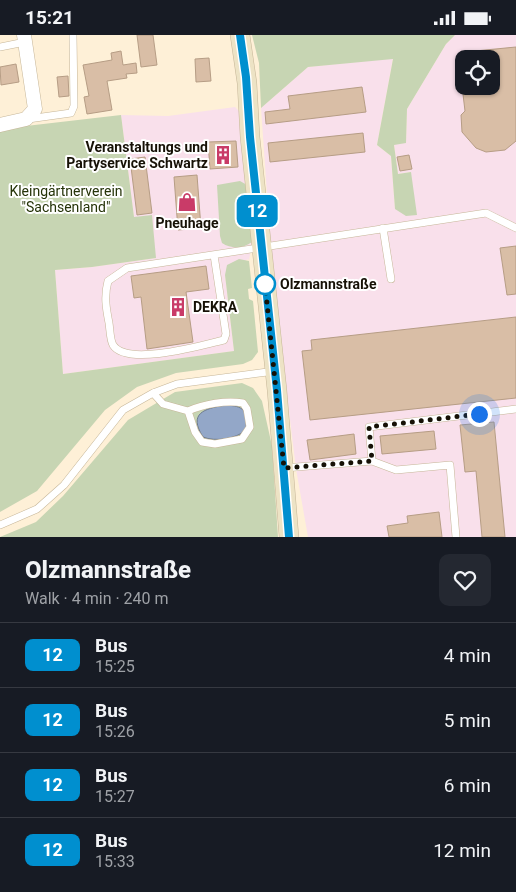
<!DOCTYPE html>
<html lang="en">
<head>
<meta charset="utf-8">
<style>
	body { margin:0; font-family:Roboto,sans-serif; background:#242831; color:#f1f3f6; height:100vh; display:flex; flex-direction:column; font-size:19px; white-space:nowrap }
	* { box-sizing:border-box; margin:0 }
	p { font-size:16px; color:#9ea1a6 }
	.icon { flex:none; width:28px; height:28px; fill:none; stroke:currentColor; stroke-width:2; stroke-linecap:round; stroke-linejoin:round }
	.map { position:relative; height:502px; overflow:hidden }
	.sheet { display:flex; flex-direction:column; background:#171b24; flex:1 }
	.sheet>* { flex:none }
	.badge { padding:0 10px; border-radius:8px; font-size:18px; line-height:32px }
	.tools { position:absolute; left:455px; top:15px; display:grid; gap:10px }
	.tools a { display:grid; place-items:center; width:45px; height:45px; border-radius:10px; background:#171b24; box-shadow:0 1px 4px #0004; font-size:25px }
	.you { position:absolute; width:25px; height:25px; margin:-12px; border:4px solid #fff; border-radius:50%; background:#1a73e8; box-shadow:0 0 0 8px #1a73e833 }
	.map>.badge { position:absolute; translate:-50% -50%; box-shadow:0 0 0 2px #fff }
	.round { display:grid; place-items:center; flex:none; width:52px; height:52px; border-radius:10px; background:#242831 }
	.overview { display:flex; align-items:center; justify-content:space-between; height:85px; padding:0 25px }
	h1 { font-size:24px; font-weight:800; line-height:38px }
	ul { padding:0; list-style:none }
	li { display:flex; align-items:center; gap:15px; height:65px; padding:0 25px; border-top:1px solid #363941 }
	li div { flex:1 }
	li b { display:block; font-size:19px }
	li em { font-style:normal }
	li .badge { min-width:55px; font-weight:700; text-align:center }
	.status { display:flex; justify-content:space-between; align-items:center; height:35px; padding:0 25px; background:#171b24; direction:ltr }
	.status svg { height:14px; fill:currentColor }
	.map>svg:first-child { display:block }
</style>
</head>
<body>
<div class="status"><b>15:21</b><svg viewBox="0 0 49 12"><path d="M0 12V9h3v3zM5 12V6h3v6zM10 12V3h3v9zM15 12V0h3v12zM26 1h20v11H26zM47 4h2v5h-2z"/></svg></div>
<div class="map">
<svg width="516" height="502" viewBox="0 0 516 502">
	<rect width="100%" height="100%" fill="#fef0d7"/>
	<!-- commercial -->
	<path fill="#f9e0eb" fill-rule="evenodd" d="M455,0H516V502H308L296,434L273,245L261,73L308,32L393,23L377,110L391,121L395,174L411,137L398,139L394,109L406,107L407,74L446,9ZM464,24H491V51H464Z
		M235,72L241,78L252,207L249,226L248,224L225,240L234,316L63,339L55,235L92,232L156,223L134,182L121,80L168,81Z"/>
	<!-- green -->
	<path fill="#c7d5b3" d="M252,0H455L446,9L407,74L406,108L394,110L398,139L411,137L417,180L406,181L395,174L391,121L377,110L393,24L308,32L261,73L259,28Z
		M121,80L134,182L152,180L156,223L92,232L55,235L63,339L234,316L225,240L227,230L239,224L249,226L252,253L248,254L249,264L253,266L258,317L252,325L243,329L176,338L137,352L105,375L37,456L0,477V94Z
		M240,146L247,150L252,207C243,214 231,214 222,208L220,201L217,150Z
		M242,348L253,353L262,366L272,411L278,502H0L36,487L63,461L128,385L175,357Z"/>
	<!-- water -->
	<path fill="#93a7c8" stroke="#6e7a8e" d="M225,370C244,371 248,375 246,395C236,404 215,407 203,402C188,378 204,374 225,370Z"/>
	<!-- building -->
	<path fill="#d9bea6" stroke="#b69d85" d="M137,0H153L157,30L141,32Z
		M516,12V106L505,115L486,117L476,113L462,97L461,80L465,76L462,51H491V24H466L465,17Z
		M121,16L123,30L136,28L137,38L126,39L127,43L107,46L112,75L87,79L84,62L89,61L83,30L112,25L111,18Z
		M209,23L211,46L196,47L195,24Z
		M16,29L19,47L1,50L0,32Z
		M68,41L69,61L59,62L57,42Z
		M362,52L366,77L266,89L265,77L290,74L288,61Z
		M363,98L365,117L270,127L268,108Z
		M236,106L238,132L210,134L208,107Z
		M409,120L412,134L400,136L397,122Z
		M145,122L152,178L137,180L130,124Z
		M197,140L201,193L178,195L174,142Z
		M516,211V259L507,260L500,213Z
		M206,231L209,254L186,257L193,307L147,314L141,262L134,263L131,241Z
		M516,282V363L310,385L302,316L312,315L311,305Z
		M494,387L505,502H482L476,436L465,437L460,390Z
		M434,396L436,414L382,419L380,401Z
		M354,399L356,419L310,425L307,405Z
		M439,477L442,502H389L387,491L408,488L407,481Z"/>
	<g fill="none" stroke-linecap="round" stroke-linejoin="round">
		<!-- lane casing -->
		<g stroke="#c6b698" stroke-width="8">
			<path id="lane" d="M0,12L25,7
				M28,84L71,78L74,71L73,0
				M383,193L391,244
				M214,220L226,299L224,305C203,310 127,332 113,310C110,305 110,294 109,288C106,273 104,261 108,246L127,233L486,178L516,193
				M153,358L163,369L188,376C204,369 226,365 243,368L247,374L250,392L242,404L215,409L202,407L195,397L188,376
				M372,426L369,392L516,374
				M284,433L372,426L396,435L450,430L456,502
				M0,490L37,474L64,450L123,375L153,358L177,349L275,336"/>
		</g>
		<!-- street casing -->
		<g stroke="#c6b698" stroke-width="15">
			<path id="street" d="M0,90L26,84L35,74L24,0"/>
		</g>
		<!-- secondary casing -->
		<g stroke="#c6b698" stroke-width="20">
			<path id="secondary" d="M240,0L247,48L250,102L277,355L289,502"/>
		</g>
		<!-- lane -->
		<use href="#lane" stroke="#fff" stroke-width="7"/>
		<!-- street -->
		<use href="#street" stroke="#fff" stroke-width="14"/>
		<!-- secondary -->
		<use href="#secondary" stroke="#ede3c5" stroke-width="19"/>
	</g>
	<g fill="none" stroke-linecap="round" stroke-linejoin="round">
		<!-- line casing -->
		<g stroke="#fff" stroke-width="11">
			<path id="line" d="M240,0L246,42L250,102L277,355L289,502"/>
		</g>
		<!-- line -->
		<use href="#line" stroke="#008fcf" stroke-width="8"/>
		<!-- walk -->
		<path stroke="#161106" stroke-width="5" stroke-dasharray="0 9" d="M265,249L284,433L372,426L369,392L479,379"/>
	</g>
	<!-- icons -->
	<defs>
		<g id="building-bare" transform="scale(1.5)"><path d="M-4-6H4V6H1V3H-1V6H-4ZM-2.5-4.3h1.7v1.8h-1.7ZM.8-4.3h1.7v1.8H.8ZM-2.5-1h1.7V.8h-1.7ZM.8-1h1.7V.8H.8Z" fill="#c93b68" stroke="#fff" stroke-width="2.5" paint-order="stroke"/></g>
		<g id="shop-bare" transform="scale(1.5)"><path d="M-5-2.5h2.3a2.7 3.5 0 0 1 5.4 0H5L5.5 6h-11ZM-1.5-2.5h3a1.5 2.3 0 0 0-3 0Z" fill="#c93b68" stroke="#fff" stroke-width="2.5" paint-order="stroke"/></g>
	</defs>
	<g fill-rule="evenodd">
		<use href="#building-bare" x="223" y="120"/>
		<use href="#shop-bare" x="187" y="167"/>
		<use href="#building-bare" x="178" y="272"/>
	</g>
	<!-- markers -->
	<circle fill="#fff" stroke="#008fcf" stroke-width="2.5" cx="265" cy="249" r="10"/>
	<g text-anchor="middle" dominant-baseline="central" stroke-width="4" stroke-linejoin="round" paint-order="stroke">
		<!-- poi labels -->
		<g font-size="14" font-weight="bold" fill="#161106" stroke="#fff" text-anchor="end">
			<text x="208" y="112">Veranstaltungs und<tspan x="208" dy="16">Partyservice Schwartz</tspan></text>
			<text x="187" y="188" text-anchor="middle">Pneuhage</text>
			<text x="193" y="272" text-anchor="start">DEKRA</text>
		</g>
		<!-- park labels -->
		<g font-size="14" fill="#253308" stroke="#fff">
			<text x="66" y="156">Kleingärtnerverein<tspan x="66" dy="16">"Sachsenland"</tspan></text>
		</g>
		<!-- stop labels -->
		<g font-size="14" font-weight="bold" fill="#161106" stroke="#fff" text-anchor="start">
			<text x="280" y="249">Olzmannstraße</text>
		</g>
	</g>
</svg>
<div class="tools">
<a><svg class="icon" aria-label="locate" viewBox="0 0 24 24"><circle cx="12" cy="12" r="6"/><path d="M12 2v4M12 18v4M2 12h4M18 12h4"/></svg></a>
</div>
<div class="you" style="left:479px;top:379px"></div>
<b class="badge" style="left:257px;top:176px;background:#008fcf;color:#fff">12</b>
</div>
<section class="sheet">
<div class="overview"><div><h1>Olzmannstraße</h1><p>Walk · 4 min · 240 m</p></div><a class="round"><svg class="icon" aria-label="heart" viewBox="0 0 24 24"><path d="M12 20l-8-8c-3-5 5-10 8-4 3-6 11-1 8 4z"/></svg></a></div>
<ul>
<li><span class="badge" style="background:#008fcf;color:#fff">12</span><div><b>Bus</b><p>15:25</p></div><em>4 min</em></li>
<li><span class="badge" style="background:#008fcf;color:#fff">12</span><div><b>Bus</b><p>15:26</p></div><em>5 min</em></li>
<li><span class="badge" style="background:#008fcf;color:#fff">12</span><div><b>Bus</b><p>15:27</p></div><em>6 min</em></li>
<li><span class="badge" style="background:#008fcf;color:#fff">12</span><div><b>Bus</b><p>15:33</p></div><em>12 min</em></li>
</ul>
</section>
</body>
</html>
